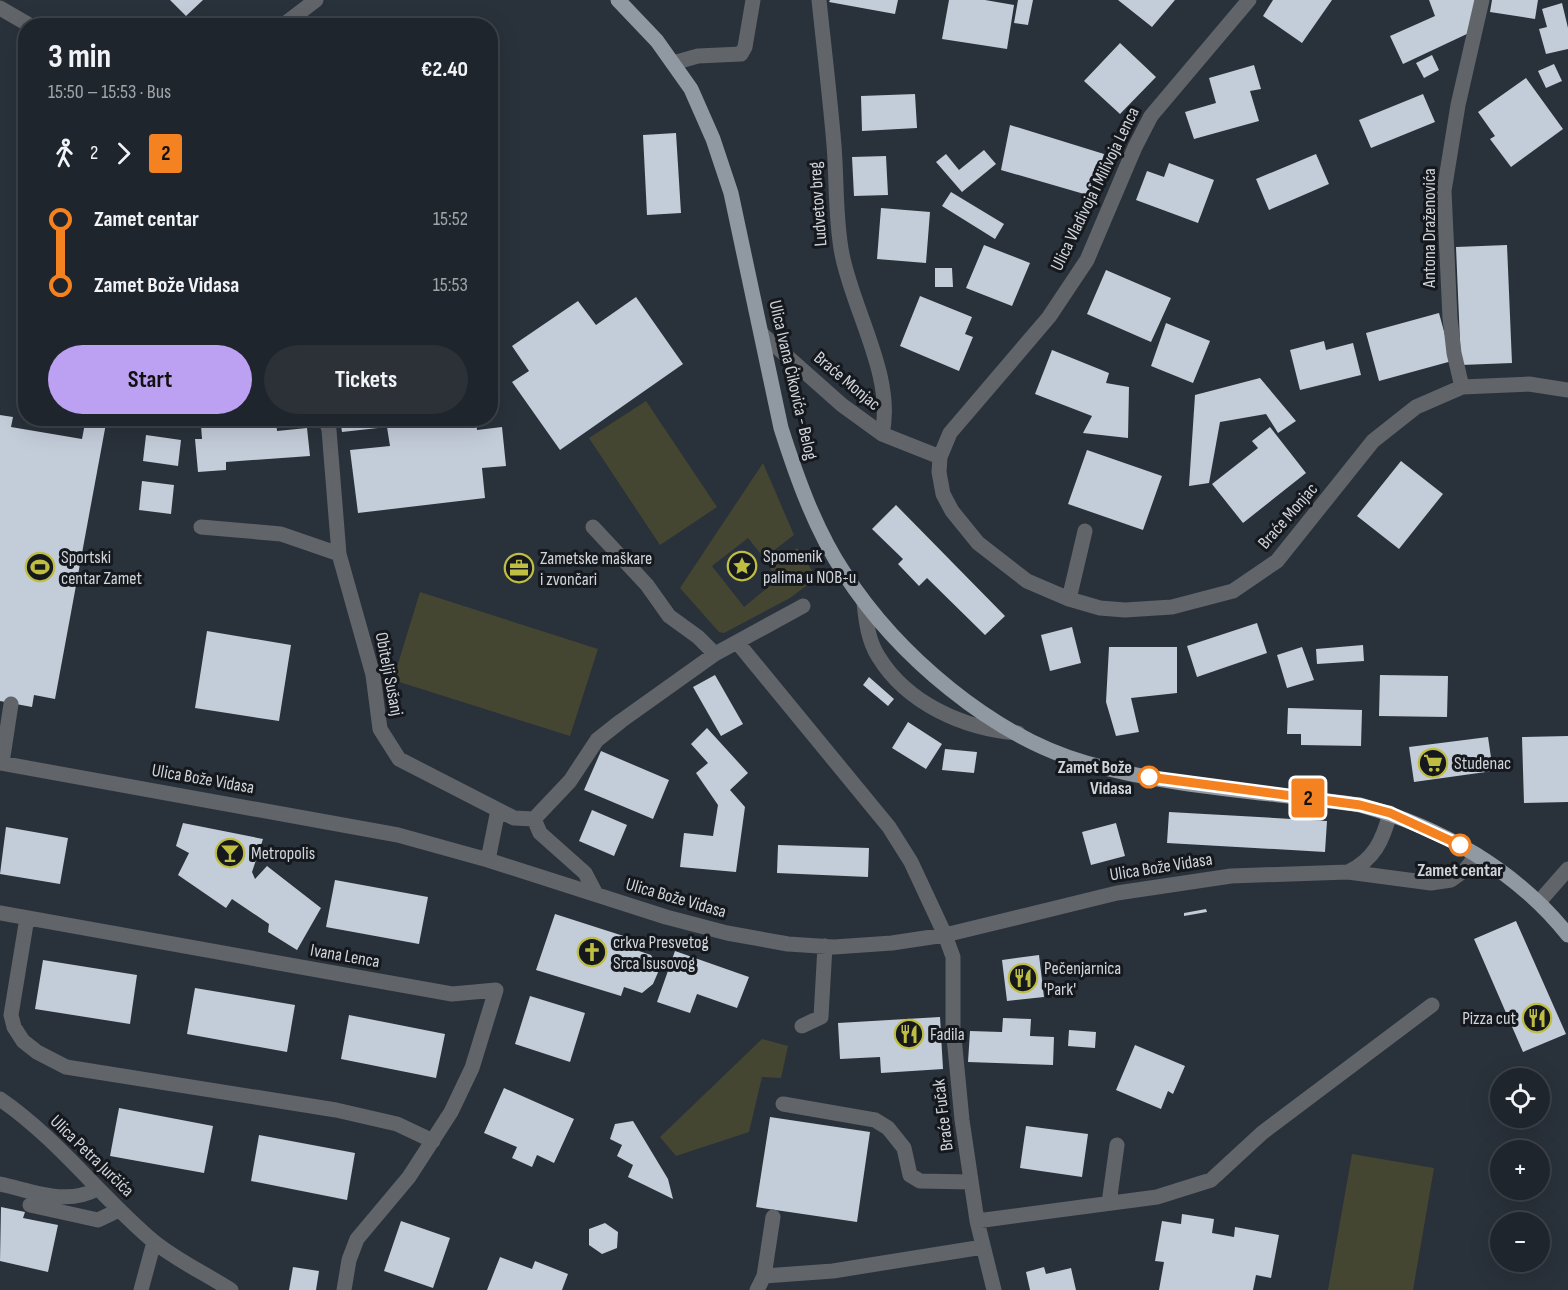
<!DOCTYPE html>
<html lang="en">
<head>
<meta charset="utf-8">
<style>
	body { margin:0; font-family:"Sofia Sans Condensed",sans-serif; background:#2c3138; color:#f1f3f6; height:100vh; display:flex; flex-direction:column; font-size:22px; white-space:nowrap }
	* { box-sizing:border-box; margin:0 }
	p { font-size:20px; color:#a1a5a9 }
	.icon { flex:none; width:33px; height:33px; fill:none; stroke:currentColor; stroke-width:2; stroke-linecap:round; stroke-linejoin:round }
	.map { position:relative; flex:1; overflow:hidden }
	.side { position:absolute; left:18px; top:18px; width:480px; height:408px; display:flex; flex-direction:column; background:#1f252c; border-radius:24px; box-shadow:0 6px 24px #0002,0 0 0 2px #3c4248 }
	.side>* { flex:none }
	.badge { padding:0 12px; border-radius:4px; font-size:21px; line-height:39px }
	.controls { position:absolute; left:1490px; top:1068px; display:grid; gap:12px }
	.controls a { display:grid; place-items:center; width:60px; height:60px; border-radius:50%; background:#1f252c; box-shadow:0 6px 24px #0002,0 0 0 2px #3c4248; font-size:30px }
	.map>.badge { position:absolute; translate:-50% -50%; box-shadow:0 0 0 3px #fff }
	.legs { display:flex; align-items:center; gap:9px; height:66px; padding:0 30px; font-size:20px }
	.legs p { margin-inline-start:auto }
	.overview { display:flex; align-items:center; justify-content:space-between; height:102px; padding:0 30px }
	h1 { font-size:33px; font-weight:700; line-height:45px }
	.cta { display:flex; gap:12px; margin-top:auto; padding:12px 30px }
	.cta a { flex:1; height:69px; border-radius:36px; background:#bca0f2; color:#111; font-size:24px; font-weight:700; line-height:69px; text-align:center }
	.cta a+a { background:#2c3138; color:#f1f3f6 }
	ul { padding:0 30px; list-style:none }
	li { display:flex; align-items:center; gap:21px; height:66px; font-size:22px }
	li i { display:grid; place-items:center; width:9px; height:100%; margin:0 8px; background:currentColor }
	li i::after { content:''; width:15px; height:15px; margin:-8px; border:4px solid; border-radius:50%; background:#1f252c }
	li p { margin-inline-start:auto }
	li:first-child i { background:linear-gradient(#0000 50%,currentColor 0) }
	li:last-child i { background:linear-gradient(currentColor 50%,#0000 0) }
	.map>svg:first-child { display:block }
</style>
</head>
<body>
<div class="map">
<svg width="1568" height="1290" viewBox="0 0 1568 1290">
	<rect width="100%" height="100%" fill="#29313a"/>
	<!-- green -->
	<path fill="#454632" d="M646,401L717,507L660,545L589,438Z
		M763,463L794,535L764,558L748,538L712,566L744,607L778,579L770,569L797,548L815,575L814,580L790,598L724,633L719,632L680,588Z
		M420,592L598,649L570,736L393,680Z
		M762,1039L788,1046L781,1078L762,1077L749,1132L676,1156L660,1137Z
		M1352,1154L1434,1168L1413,1290H1328Z"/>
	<!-- building -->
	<path fill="#c3ccd9" d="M170,0H203L186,16Z
		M830,0H898L895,14L829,2Z
		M949,0H985L1014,5L1007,49L942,39Z
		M1018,0H1033L1028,25L1014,23Z
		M1118,0H1175L1152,27Z
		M1273,0H1332L1302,43L1263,16Z
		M1429,0H1475L1469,33L1403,64L1390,36L1435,16Z
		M1492,0H1538L1535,19L1490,12Z
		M1562,3L1568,28V49L1546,54L1539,29L1547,27L1542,9Z
		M1120,43L1156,77L1120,114L1084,81Z
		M1432,55L1439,70L1424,78L1416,63Z
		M1554,64L1562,81L1546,88L1538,71Z
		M1254,65L1261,89L1250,91L1259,121L1194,139L1185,112L1216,103L1209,78Z
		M1526,78L1563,129L1511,167L1490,139L1495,136L1478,112Z
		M915,94L917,128L862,131L861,96Z
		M1423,94L1435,122L1371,148L1359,120Z
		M1010,125L1104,154L1091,196L1001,170Z
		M676,133L681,213L647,215L643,135Z
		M984,150L996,164L962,192L936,162L946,154L959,170Z
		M1316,154L1329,184L1269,210L1256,179Z
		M886,156L888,195L854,196L852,157Z
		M1169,163L1214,180L1198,223L1136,200L1147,171L1164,177Z
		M951,192L1004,224L995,239L942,206Z
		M881,208L930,212L926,263L877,259Z
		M984,245L1030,263L1012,306L966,288Z
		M1507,245L1512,363L1461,365L1456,247Z
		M935,268H952L953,287H935Z
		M1106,270L1171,298L1151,342L1087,314Z
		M920,296L972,317L965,334L973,337L959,371L900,346Z
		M636,297L683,364L560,450L512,382L529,371L512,346L578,301L596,325Z
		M1439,313L1452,361L1379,381L1366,333Z
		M1166,323L1210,341L1193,383L1151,366Z
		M1324,341L1326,350L1353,343L1361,375L1300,390L1290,350Z
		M1052,350L1109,373L1106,383L1129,387L1128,438L1083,433L1092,416L1035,394Z
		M1260,378L1296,421L1278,433L1266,414L1220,422L1209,483L1189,486L1195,395Z
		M0,415L13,417L11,427L82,439L86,418H107L55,699L34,695L32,707L0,701Z
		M340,418H476L477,430L502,427L506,466L482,468L485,498L358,513L350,450L390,446L387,427L342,432Z
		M276,419L277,431L307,428L310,456L226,462V470L198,472L195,439H202L201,425Z
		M1270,427L1306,473L1243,523L1212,484L1258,448L1252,441Z
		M146,435L181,440L178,466L143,461Z
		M1087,450L1162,476L1143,530L1068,504Z
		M1401,461L1443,494L1399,549L1357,516Z
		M142,481L174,485L171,514L139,510Z
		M896,505L1005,616L985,635L927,578L919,586L898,564L903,559L872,529Z
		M1257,623L1267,653L1197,677L1187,646Z
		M1072,627L1081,663L1050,671L1041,635Z
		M207,631L291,645L279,721L195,708Z
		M1363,645L1364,661L1317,664L1316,649Z
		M1109,647H1177V693L1131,698L1139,732L1116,736L1106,702Z
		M1302,647L1314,680L1287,688L1277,655Z
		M715,675L743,724L721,736L693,687Z
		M1380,675L1448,676L1447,717L1379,716Z
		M869,677L894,699L888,706L863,685Z
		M1288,708L1362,710L1361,746L1301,745V734H1287Z
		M908,722L942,744L926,769L892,748Z
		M707,728L748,773L730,790L745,807L736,872L680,867L684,833L713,836L718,805L696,773L708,763L691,744Z
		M1568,736V802L1524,803L1522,737Z
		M1488,737L1493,771L1414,782L1409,747Z
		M945,749L977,752L974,773L942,770Z
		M601,751L669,780L653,819L584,790Z
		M592,810L627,825L614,856L579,841Z
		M1169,812L1327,821L1325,852L1167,843Z
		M183,823L263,839L252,872L255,879L267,866L321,908L297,950L268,932L269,924L232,899L226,908L178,875L189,853L176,846Z
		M1116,823L1125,856L1091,865L1082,832Z
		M6,827L68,838L60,884L0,874Z
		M778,845L869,848L868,877L777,873Z
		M335,880L428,897L419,944L326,927Z
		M1206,909L1207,912L1184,916V913Z
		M555,914L636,940L633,949L651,955L659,970L653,984L642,993L624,987L621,996L536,970Z
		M1516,921L1566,1034L1523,1052L1474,939Z
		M675,951L749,977L737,1008L697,994L690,1013L657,1002Z
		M1039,955L1044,997L1007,1001L1002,960Z
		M43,960L137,975L130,1024L35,1009Z
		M195,988L295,1005L287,1052L187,1034Z
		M530,996L585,1013L570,1062L515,1044Z
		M349,1015L445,1034L436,1078L341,1059Z
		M940,1017L943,1069L881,1073L880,1057L840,1059L838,1023Z
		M1003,1018L1031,1019L1030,1036L1054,1037L1053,1065L968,1062L970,1031L1002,1032Z
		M1069,1030L1096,1032L1095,1048L1068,1046Z
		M1135,1045L1185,1066L1173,1094L1168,1091L1161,1109L1116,1090Z
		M504,1088L574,1119L554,1163L537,1155L532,1167L512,1158L517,1147L484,1133Z
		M119,1108L213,1126L204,1173L110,1156Z
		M770,1117L870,1132L857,1222L756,1207Z
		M633,1121L668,1179L673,1199L628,1177L633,1165L617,1156L622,1145L610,1139L615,1124Z
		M1026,1126L1088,1134L1082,1177L1020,1168Z
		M259,1135L355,1153L347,1200L251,1181Z
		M1,1207L25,1212L23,1218L58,1225L48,1272L0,1261Z
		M1182,1214L1214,1219L1212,1233L1234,1237L1235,1227L1279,1235L1271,1278L1256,1275L1253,1290H1159L1164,1262L1155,1261L1162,1221L1181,1224Z
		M401,1221L450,1238L433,1288L384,1271Z
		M605,1223L618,1232L617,1248L602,1254L589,1245V1229Z
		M500,1257L532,1269L535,1261L568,1274L562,1290H487Z
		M293,1267L319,1271L316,1290H289Z
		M1044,1267L1046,1274L1071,1268L1076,1290H1030L1026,1272Z"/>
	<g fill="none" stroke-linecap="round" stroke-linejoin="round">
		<!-- minor -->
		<path stroke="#616469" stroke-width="15" d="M819,0C824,48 830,97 834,145C837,182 835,218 842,254C853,311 895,377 882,434
			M1249,0L1151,116L1135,147L1087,260L1049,317L950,433L940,457L939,472L943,494L952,511L978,543L1027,581L1069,599L1100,608L1125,610L1172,607L1233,591L1277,561L1373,441L1416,407L1462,387L1529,384L1568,390
			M0,8L31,26
			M282,26L316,0
			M673,63L698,56L741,54L745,47L753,0
			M762,334L842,405L882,434L940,457
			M1462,387L1454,353L1450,318L1444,191L1458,105L1482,0
			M325,418L329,430L339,554L373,675L380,729L399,759L514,818L534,819
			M201,527L281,534L339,554
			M593,527L647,585L669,616L698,637L715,654
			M1069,599L1085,531
			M864,603C866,621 868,640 878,656C907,704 965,729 1018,733
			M737,642L889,827L911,862L945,935L953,957V1027L962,1120L977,1221L994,1290
			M0,763L398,835L488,860L666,917L727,933L788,944L834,947L892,943L945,935L1117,893L1231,876L1348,872L1431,883L1451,880L1465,870L1477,855
			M2,763L11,704
			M534,819L570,781L597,740L621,721L715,654L803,606
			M534,819L540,833L585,873L596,894
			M488,860L498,810
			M1348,872C1374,860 1383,840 1390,813
			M1539,902L1568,869
			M0,913L452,994L496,990L472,1068L451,1112L409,1177L357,1239L349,1260L344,1290
			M27,918L11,1015L14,1027L23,1041L37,1052L66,1067L336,1110L397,1124L433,1141
			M802,1026L821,1017L825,946
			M0,1099C57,1138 100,1196 153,1241C176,1260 206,1274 231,1290
			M783,1104L875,1120L888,1128L904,1148L910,1175L920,1181L971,1182
			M0,1184C33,1191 66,1206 97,1189
			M1109,1203L1117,1145
			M30,1205L98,1220L119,1210
			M977,1221L1157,1197L1211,1180L1262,1133L1432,1005
			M764,1276L773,1217
			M141,1290L154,1242
			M757,1290L764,1276L833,1271L983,1247"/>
		<!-- major -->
		<path stroke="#9098a2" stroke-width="15" d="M618,0L657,41L691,89L713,139L731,193L781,428C797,478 815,529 844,573C897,655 992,736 1086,763C1175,788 1269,792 1360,805C1440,827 1515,869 1568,935"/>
	</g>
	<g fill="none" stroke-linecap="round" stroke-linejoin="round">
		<!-- line-1 casing -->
		<g stroke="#fff" stroke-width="14">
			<path id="line-1" d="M1149,777L1360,805L1390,813L1460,845"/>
		</g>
		<!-- line-1 -->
		<use href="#line-1" stroke="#f58220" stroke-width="9"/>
	</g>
	<!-- icons -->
	<defs>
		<g id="sight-ring" transform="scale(1.5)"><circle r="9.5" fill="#15181d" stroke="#bfbe42" stroke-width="1.5"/><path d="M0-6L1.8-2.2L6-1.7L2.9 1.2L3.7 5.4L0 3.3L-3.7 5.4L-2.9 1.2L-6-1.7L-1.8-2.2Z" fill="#bfbe42"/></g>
		<g id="stadium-ring" transform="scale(1.5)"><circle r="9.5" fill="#15181d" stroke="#bfbe42" stroke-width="1.5"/><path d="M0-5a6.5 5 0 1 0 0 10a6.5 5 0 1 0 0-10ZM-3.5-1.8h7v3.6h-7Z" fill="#bfbe42"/></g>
		<g id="office-ring" transform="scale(1.5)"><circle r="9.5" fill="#15181d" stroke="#bfbe42" stroke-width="1.5"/><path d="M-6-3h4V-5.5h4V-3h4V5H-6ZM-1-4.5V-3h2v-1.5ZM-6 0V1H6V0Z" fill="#bfbe42"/></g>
		<g id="supermarket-ring" transform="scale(1.5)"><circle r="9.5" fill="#15181d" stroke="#bfbe42" stroke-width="1.5"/><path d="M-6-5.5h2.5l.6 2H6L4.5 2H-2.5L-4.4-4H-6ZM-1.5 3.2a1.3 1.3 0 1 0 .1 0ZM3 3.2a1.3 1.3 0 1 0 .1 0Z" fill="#bfbe42"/></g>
		<g id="bar-ring" transform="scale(1.5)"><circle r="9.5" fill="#15181d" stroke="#bfbe42" stroke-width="1.5"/><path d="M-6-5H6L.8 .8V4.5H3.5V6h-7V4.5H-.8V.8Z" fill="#bfbe42"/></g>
		<g id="church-ring" transform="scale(1.5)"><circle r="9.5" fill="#15181d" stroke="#bfbe42" stroke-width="1.5"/><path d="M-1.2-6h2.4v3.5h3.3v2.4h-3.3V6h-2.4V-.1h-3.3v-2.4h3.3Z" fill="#bfbe42"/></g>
		<g id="restaurant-ring" transform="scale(1.5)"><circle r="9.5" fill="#15181d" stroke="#bfbe42" stroke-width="1.5"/><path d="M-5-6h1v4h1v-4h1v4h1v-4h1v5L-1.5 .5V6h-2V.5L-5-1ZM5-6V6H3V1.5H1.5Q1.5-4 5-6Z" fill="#bfbe42"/></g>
	</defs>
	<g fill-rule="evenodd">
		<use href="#sight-ring" x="742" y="566"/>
		<use href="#stadium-ring" x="40" y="567"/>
		<use href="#office-ring" x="519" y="568"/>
		<use href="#supermarket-ring" x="1433" y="763"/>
		<use href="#bar-ring" x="230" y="853"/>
		<use href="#church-ring" x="592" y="952"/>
		<use href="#restaurant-ring" x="1023" y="978"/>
		<use href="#restaurant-ring" x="1537" y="1018"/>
		<use href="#restaurant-ring" x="909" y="1034"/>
	</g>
	<!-- markers -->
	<g fill="#fff" stroke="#f58220" stroke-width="3">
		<circle cx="1149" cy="777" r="10"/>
		<circle cx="1460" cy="845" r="10"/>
	</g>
	<g text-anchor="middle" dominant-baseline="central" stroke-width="6" stroke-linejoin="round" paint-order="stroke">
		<!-- street labels -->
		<g font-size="18" fill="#d0d5db" stroke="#15181d">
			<text transform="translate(1095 189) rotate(-64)">Ulica Vladivoja i Milivoja Lenca</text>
			<text transform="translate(818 204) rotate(-94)">Ludvetov breg</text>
			<text transform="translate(1429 228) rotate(-90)">Antona Draženovića</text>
			<text transform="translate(793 380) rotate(77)">Ulica Ivana Ćikovića - Belog</text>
			<text transform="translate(847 381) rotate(40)">Braće Monjac</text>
			<text transform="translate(1288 516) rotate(-49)">Braće Monjac</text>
			<text transform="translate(389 674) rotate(79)">Obitelji Sušanj</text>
			<text transform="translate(203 779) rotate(10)">Ulica Bože Vidasa</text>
			<text transform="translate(1161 867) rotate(-9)">Ulica Bože Vidasa</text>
			<text transform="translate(676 898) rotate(16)">Ulica Bože Vidasa</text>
			<text transform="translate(345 956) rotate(10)">Ivana Lenca</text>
			<text transform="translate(943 1115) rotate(-97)">Braće Fučak</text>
			<text transform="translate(92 1156) rotate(44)">Ulica Petra Jurčića</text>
		</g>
		<!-- poi labels -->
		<g font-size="18" fill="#d0d5db" stroke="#15181d" text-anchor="start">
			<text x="763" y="556">Spomenik<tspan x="763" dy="21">palima u NOB-u</tspan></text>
			<text x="61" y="557">Sportski<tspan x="61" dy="21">centar Zamet</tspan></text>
			<text x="540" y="558">Zametske maškare<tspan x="540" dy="21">i zvončari</tspan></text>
			<text x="1454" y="763">Studenac</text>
			<text x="251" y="853">Metropolis</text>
			<text x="613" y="942">crkva Presvetog<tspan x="613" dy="21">Srca Isusovog</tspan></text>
			<text x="1044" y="968">Pečenjarnica<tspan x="1044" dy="21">'Park'</tspan></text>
			<text x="1516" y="1018" text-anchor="end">Pizza cut</text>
			<text x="930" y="1034">Fadila</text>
		</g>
		<!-- stop labels -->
		<g font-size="18" font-weight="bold" fill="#d0d5db" stroke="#15181d" text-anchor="end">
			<text x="1132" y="767">Zamet Bože<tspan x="1132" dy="21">Vidasa</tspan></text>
			<text x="1460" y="870" text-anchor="middle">Zamet centar</text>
		</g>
	</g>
</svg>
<div class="controls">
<a><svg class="icon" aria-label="locate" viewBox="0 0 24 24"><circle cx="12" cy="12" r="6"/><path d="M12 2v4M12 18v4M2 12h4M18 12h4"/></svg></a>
<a>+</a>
<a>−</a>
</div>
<b class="badge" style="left:1308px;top:798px;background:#f58220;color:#111">2</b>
<section class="side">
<div class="overview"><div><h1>3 min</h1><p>15:50 – 15:53 · Bus</p></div><b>€2.40</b></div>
<div class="legs"><svg class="icon" aria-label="walk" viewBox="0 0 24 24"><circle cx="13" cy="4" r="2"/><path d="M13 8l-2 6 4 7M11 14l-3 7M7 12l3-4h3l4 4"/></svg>2<svg class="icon" aria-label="forward" viewBox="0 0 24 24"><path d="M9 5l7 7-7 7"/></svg><b class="badge" style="background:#f58220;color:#111">2</b></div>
<ul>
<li><i style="color:#f58220"></i><b>Zamet centar</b><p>15:52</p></li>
<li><i style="color:#f58220"></i><b>Zamet Bože Vidasa</b><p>15:53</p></li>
</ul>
<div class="cta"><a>Start</a><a>Tickets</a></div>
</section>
</div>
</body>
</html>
